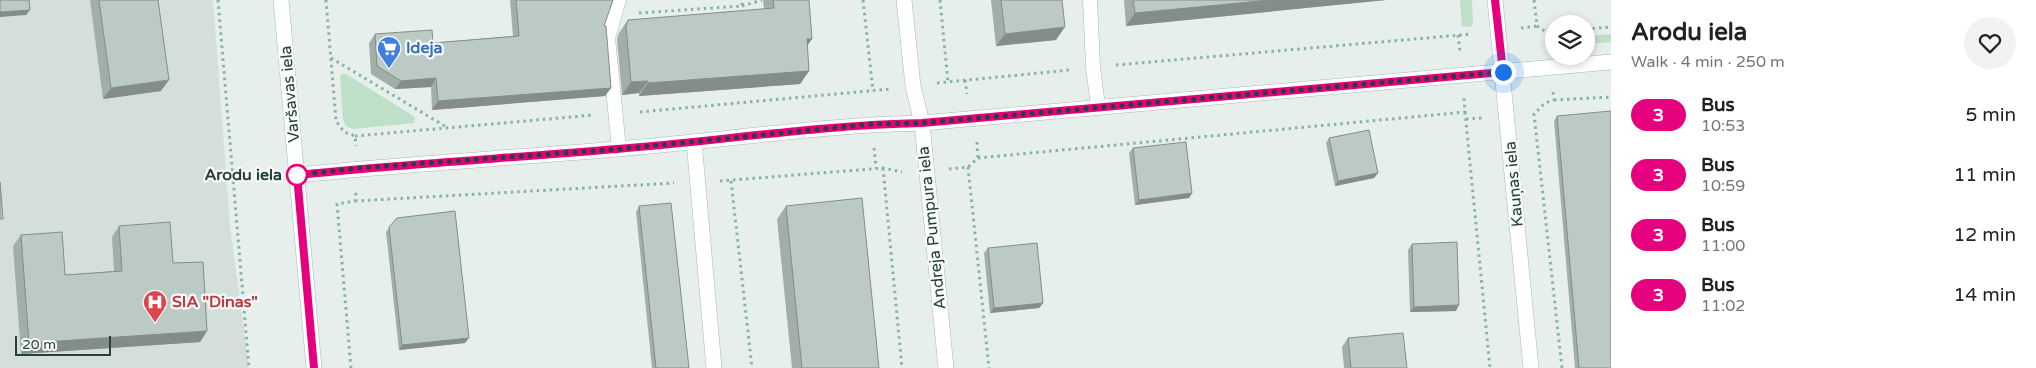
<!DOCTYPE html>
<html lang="en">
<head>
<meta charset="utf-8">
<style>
	body { margin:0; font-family:"Varela Round",sans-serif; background:#f2f2f2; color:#222; height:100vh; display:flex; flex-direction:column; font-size:19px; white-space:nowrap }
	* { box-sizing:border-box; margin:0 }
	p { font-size:16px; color:#767676 }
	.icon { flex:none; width:28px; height:28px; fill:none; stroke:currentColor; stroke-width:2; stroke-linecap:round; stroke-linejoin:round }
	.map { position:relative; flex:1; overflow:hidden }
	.drawer { display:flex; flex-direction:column; background:#fff; width:425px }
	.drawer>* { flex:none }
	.badge { padding:0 10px; border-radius:16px; font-size:18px; line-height:32px }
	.tools { position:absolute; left:1545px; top:15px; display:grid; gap:10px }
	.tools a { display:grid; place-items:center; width:50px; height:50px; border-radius:50%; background:#fff; box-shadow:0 2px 8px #0003; font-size:25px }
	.scale { position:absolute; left:15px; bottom:12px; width:96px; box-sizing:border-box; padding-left:5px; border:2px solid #24423a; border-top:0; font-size:14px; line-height:18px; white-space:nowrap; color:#24423a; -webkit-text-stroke:4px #f7fbf9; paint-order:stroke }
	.you { position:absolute; width:25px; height:25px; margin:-12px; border:4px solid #fff; border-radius:50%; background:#1a73e8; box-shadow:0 0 0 8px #1a73e833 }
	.map>.badge { position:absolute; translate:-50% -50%; box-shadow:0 0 0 2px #fff }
	.round { display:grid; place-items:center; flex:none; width:52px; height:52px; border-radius:26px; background:#f2f2f2 }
	.summary { display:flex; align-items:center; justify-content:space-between; height:85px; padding:0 20px }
	h1 { font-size:24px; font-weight:700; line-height:38px }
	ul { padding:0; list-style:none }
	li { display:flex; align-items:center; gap:15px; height:60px; padding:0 20px }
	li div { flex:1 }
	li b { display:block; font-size:19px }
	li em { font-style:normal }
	li .badge { min-width:55px; font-weight:700; text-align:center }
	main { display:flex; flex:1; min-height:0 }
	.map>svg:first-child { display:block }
</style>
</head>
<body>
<main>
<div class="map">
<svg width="1611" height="368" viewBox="0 0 1611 368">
	<rect width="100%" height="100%" fill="#e6efeb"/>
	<!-- built -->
	<path fill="#d4dfda" d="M0,0H213L230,226L249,368H0Z"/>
	<!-- green -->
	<path fill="#bfe0c8" d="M1460,0H1472L1473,25L1469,27L1462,26Z
		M1611,34V42L1586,44V36Z
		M342,74H346L415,117L414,123L353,129L346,126L343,120L340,77Z"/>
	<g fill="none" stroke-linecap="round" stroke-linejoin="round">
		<!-- lane casing -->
		<g stroke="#a8b8b2" stroke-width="15">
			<path id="lane" d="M1090,0L1093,67L1098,106
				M619,149L608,38L619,0"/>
		</g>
		<!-- street casing -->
		<g stroke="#a8b8b2" stroke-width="16">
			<path id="street" d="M904,0L913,86L922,123L946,368
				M1495,0L1531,368
				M694,141L714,368
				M297,175C404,164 511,158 617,149C719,141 820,125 922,123L1611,62"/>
		</g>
		<!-- secondary casing -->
		<g stroke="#a4bbb3" stroke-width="16">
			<path id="secondary" d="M281,0L314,368"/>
		</g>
		<!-- path -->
		<path stroke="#86b3a5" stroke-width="3" stroke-dasharray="2.5 4" stroke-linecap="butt" d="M218,0L249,368
			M326,0L336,121L344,132L355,136L356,146
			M863,0L873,91
			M940,0L948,82
			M1534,0L1537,26L1548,33L1549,43
			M742,6L762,0
			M639,13L742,6V0
			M1521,28L1537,26
			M1586,29L1611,27
			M1548,33L1554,32
			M1458,35L1460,52
			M331,58L448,128
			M1116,65L1472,34
			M965,80L967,94
			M937,83L1070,70
			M1553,92L1554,100L1545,103L1534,114L1562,368
			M1554,100L1611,97
			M640,112L890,89
			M1465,112L1490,368
			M1466,119L1483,118
			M355,136L594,115
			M977,142L978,158
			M874,148L876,168
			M968,167L989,368
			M883,168L902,368
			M949,169L968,167L978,158L1465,112L1464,98
			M720,181L883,168L902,172
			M731,181L752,368
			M355,201L674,183
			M351,368L337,204L355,201L356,192"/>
		<!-- lane -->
		<use href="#lane" stroke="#fff" stroke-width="14"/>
		<!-- street -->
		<use href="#street" stroke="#fff" stroke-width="15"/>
		<!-- secondary -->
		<use href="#secondary" stroke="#fff" stroke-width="15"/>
	</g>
	<!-- wall -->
	<path fill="#a1aea9" d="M90,0H158L161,91L103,99Z
		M510,0H613L604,26L611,88L605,96L432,110L431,87L395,89L371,74L369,43L375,34L433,43L513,36Z
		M763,0H809L807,46L809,71L800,84L639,96V93L622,95L617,39L619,33L628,20L764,9Z
		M991,0H1062L1056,40L996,46Z
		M1124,0H1386L1126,26Z
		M1557,116L1611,368H1575L1554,121Z
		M1329,138L1378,173L1374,178L1335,186L1326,143Z
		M1133,148L1192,193L1189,198L1135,205L1129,153Z
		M639,206L689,368H652L636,212Z
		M786,206L879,368H792L777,219Z
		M397,218L465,343L399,350L386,232Z
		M119,226L173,263L207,331L200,342L21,354L13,246L21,235L65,275L114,271L112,237Z
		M1412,244L1456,311L1410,312L1408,250Z
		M988,248L1043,303L1039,308L990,313L984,253Z
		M1348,338L1407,368H1344L1342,347Z"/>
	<!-- shaded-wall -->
	<path fill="#838d89" d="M1271,0H1386L1126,26L1135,13Z
		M30,10L26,15L0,17V12Z
		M1065,27L1056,40L996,46L1005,34Z
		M807,39H812L803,52Z
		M809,71L800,84L639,96L648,83Z
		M436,78L431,87L395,89L401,81Z
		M169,80L161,91L103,99L111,88Z
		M648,81L639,93L622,95L631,82Z
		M611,88L605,96L432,110L438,101Z
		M1378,173L1374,178L1335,186L1338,181Z
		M1192,193L1189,198L1135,205L1139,200Z
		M1043,303L1039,308L990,313L994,308Z
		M1459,305L1456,311L1410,312L1414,307Z
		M207,331L200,342L21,354L29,343Z
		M469,338L465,343L399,350L402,345Z"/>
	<!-- building -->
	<path fill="#bbcac4" stroke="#838d89" d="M0,0H29L30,10L0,12Z
		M99,0H158L169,80L111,88Z
		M516,0H613L604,26H606L611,88L438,101L436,78L401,81L377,66L375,34L432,30L433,43L519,36Z
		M773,0H809L812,39H807L809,71L648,83V81L631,82L626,26L628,20L774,8Z
		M1001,0H1062L1065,27L1005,34Z
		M1133,0H1271L1135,13Z
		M1611,111V368H1579L1557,116Z
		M1369,130L1378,173L1338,181L1329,138Z
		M1186,142L1192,193L1139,200L1133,148Z
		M0,182L3,219H0Z
		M862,198L879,368H802L786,206Z
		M671,203L689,368H656L639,206Z
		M455,211L469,338L402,345L389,227L397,218Z
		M170,222L173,263L203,262L207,331L29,343L21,235L62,232L65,275L122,271L119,226Z
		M1457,242L1459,305L1414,307L1412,244Z
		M1037,243L1043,303L994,308L988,248Z
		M1403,333L1407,368H1351L1348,338Z"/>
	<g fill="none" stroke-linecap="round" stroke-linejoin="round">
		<!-- line casing -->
		<g stroke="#fff" stroke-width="11">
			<path id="line" d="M314,368L297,175C404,164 511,158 617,149C719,141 820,125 922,123L1503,72L1495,0"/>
		</g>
		<!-- line -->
		<use href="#line" stroke="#e6007e" stroke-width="8"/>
		<!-- walk -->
		<path stroke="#24423a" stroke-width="5" stroke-dasharray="0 9" d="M297,175L359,168L619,149L872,124L922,123L1503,72"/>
	</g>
	<!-- icons -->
	<defs>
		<g id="supermarket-pin" transform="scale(1.25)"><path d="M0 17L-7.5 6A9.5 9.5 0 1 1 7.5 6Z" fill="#3f7fe0" stroke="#f7fbf9"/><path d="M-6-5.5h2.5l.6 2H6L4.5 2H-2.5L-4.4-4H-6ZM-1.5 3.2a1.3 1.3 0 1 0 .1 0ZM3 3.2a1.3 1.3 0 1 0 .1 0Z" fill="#fff"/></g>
		<g id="hospital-pin" transform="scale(1.25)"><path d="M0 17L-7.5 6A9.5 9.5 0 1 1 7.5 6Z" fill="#e0444e" stroke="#f7fbf9"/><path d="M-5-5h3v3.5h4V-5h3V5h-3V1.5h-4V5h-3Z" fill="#fff"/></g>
	</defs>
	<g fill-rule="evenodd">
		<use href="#supermarket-pin" x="389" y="48"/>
		<use href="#hospital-pin" x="155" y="302"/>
	</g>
	<!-- markers -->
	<circle fill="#fff" stroke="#e6007e" stroke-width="2.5" cx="297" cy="175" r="10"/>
	<g text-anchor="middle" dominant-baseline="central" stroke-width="4.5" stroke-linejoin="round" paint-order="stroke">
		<!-- shop labels -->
		<g font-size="16" font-weight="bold" fill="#366cbe" stroke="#f7fbf9" text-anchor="start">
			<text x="406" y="48">Ideja</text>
		</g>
		<!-- street labels -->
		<g font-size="16" fill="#24423a" stroke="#f7fbf9">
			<text transform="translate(290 94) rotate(-95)">Varšavas iela</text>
			<text transform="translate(1514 184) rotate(-95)">Kauņas iela</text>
			<text transform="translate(932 228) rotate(-96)">Andreja Pumpura iela</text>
		</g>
		<!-- stop labels -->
		<g font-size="16" font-weight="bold" fill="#24423a" stroke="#f7fbf9" text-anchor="end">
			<text x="282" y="175">Arodu iela</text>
		</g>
		<!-- health labels -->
		<g font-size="16" font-weight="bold" fill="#be3a42" stroke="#f7fbf9" text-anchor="start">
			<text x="172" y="302">SIA "Dinas"</text>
		</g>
	</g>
</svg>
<div class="tools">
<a><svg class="icon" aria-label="layers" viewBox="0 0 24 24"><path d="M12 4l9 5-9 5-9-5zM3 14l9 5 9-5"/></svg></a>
</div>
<div class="scale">20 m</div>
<div class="you" style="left:1503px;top:72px"></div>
</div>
<section class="drawer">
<div class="summary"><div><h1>Arodu iela</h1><p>Walk · 4 min · 250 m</p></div><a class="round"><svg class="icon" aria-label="heart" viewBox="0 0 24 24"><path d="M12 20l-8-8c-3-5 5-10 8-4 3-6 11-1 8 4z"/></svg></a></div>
<ul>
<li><span class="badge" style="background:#e6007e;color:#fff">3</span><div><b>Bus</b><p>10:53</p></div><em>5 min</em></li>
<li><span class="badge" style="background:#e6007e;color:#fff">3</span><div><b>Bus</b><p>10:59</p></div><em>11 min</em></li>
<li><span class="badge" style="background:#e6007e;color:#fff">3</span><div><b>Bus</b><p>11:00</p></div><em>12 min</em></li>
<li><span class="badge" style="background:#e6007e;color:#fff">3</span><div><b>Bus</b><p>11:02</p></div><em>14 min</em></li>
</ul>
</section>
</main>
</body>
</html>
